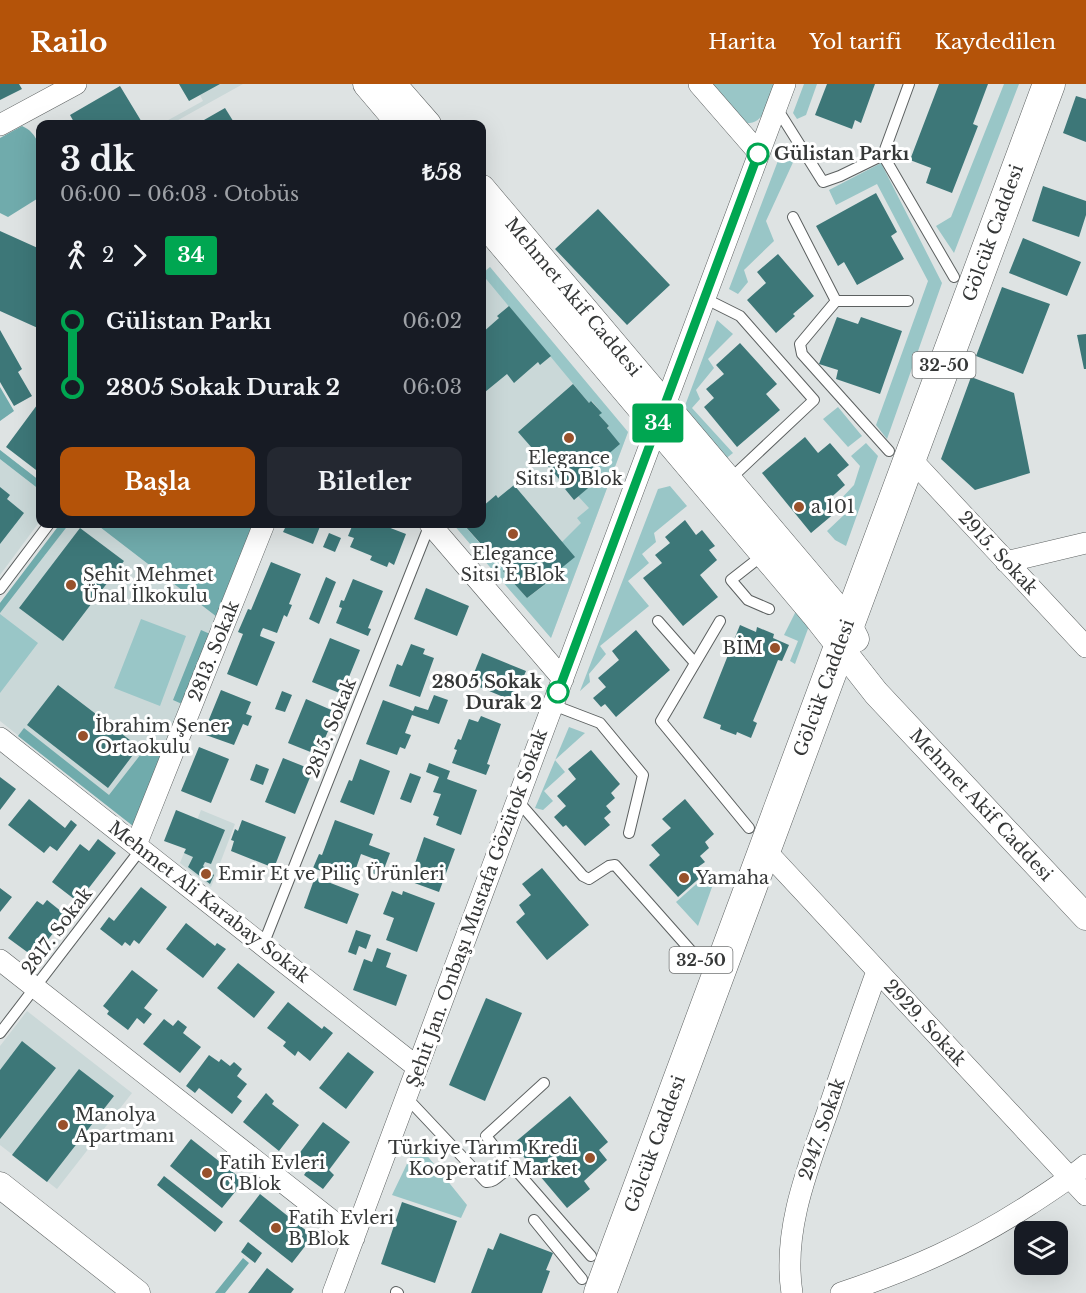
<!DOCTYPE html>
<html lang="tr">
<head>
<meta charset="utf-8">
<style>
	body { margin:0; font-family:"Libre Baskerville",serif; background:#242831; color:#f1f3f6; height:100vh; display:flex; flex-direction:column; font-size:22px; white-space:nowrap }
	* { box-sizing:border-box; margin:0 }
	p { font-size:20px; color:#9ea1a6 }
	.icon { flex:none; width:33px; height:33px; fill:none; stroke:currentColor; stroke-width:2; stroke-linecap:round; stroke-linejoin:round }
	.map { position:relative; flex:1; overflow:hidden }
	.details { position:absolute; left:36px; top:36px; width:450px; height:408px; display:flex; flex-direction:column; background:#171b24; border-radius:12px; box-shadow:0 6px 24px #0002 }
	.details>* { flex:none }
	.badge { padding:0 12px; border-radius:4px; font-size:21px; line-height:39px }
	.buttons { position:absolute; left:1014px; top:1137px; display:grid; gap:12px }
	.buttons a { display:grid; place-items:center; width:54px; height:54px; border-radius:12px; background:#171b24; box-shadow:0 6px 24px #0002; font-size:30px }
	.map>.badge { position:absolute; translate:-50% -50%; box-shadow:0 0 0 3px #fff }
	.legs { display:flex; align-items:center; gap:9px; height:66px; padding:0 24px; font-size:20px }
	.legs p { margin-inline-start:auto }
	.summary { display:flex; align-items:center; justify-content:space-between; height:102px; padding:0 24px }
	h1 { font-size:33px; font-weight:700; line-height:45px }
	.button { display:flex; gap:12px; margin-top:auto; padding:12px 24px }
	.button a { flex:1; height:69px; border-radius:12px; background:#b45309; color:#fff; font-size:24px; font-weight:700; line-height:69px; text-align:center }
	.button a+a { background:#242831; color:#f1f3f6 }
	ul { padding:0 24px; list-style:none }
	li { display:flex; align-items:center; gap:21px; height:66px; font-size:22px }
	li i { display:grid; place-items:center; width:9px; height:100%; margin:0 8px; background:currentColor }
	li i::after { content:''; width:15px; height:15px; margin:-8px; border:4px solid; border-radius:50%; background:#171b24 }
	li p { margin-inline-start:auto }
	li:first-child i { background:linear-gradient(#0000 50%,currentColor 0) }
	li:last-child i { background:linear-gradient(currentColor 50%,#0000 0) }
	header { display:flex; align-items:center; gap:36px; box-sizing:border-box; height:84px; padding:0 30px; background:#b45309; color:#fff }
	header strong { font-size:28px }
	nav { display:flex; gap:33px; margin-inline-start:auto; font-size:21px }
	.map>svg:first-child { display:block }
</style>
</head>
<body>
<header>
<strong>Railo</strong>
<nav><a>Harita</a><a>Yol tarifi</a><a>Kaydedilen</a></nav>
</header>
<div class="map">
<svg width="1086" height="1209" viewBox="0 0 1086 1209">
	<rect width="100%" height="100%" fill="#dee3e3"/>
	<!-- built -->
	<path fill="#cad8d8" d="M179,0H243L171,40H161L203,17L200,11L189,17Z
		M490,183L628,348L551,554L453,440H482V189Z
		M0,366L40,397V437L0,491Z
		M60,440H96L217,533L133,742L0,637V519Z
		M201,726L235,740L211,803L180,779Z
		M27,927L132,1009L57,1105L0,1061V962Z"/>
	<!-- green -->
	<path fill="#99c6c7" d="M708,0H774C767,18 766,42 743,39Z
		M804,0H817L806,31L797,35L793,29Z
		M1004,0H1019L954,169L936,142L951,133Z
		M784,61L795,74L766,137L774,157L744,186L748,198L738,210L729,205Z
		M881,79L942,199L887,355L876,341L928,197L877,100L836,121L829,106Z
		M490,183L628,348L551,554L453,440H463L488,469L493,465L508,483L503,487L527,514L561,489L559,486L562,458L581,439L577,434L589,424L578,412L599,395L591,385L609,342L599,331L601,328L592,317L589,319L482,190Z
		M717,236L733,250L708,275L714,284L696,306L700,315L692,324L733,369L724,376L683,327Z
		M838,323L862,352L848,363L823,335Z
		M866,359L878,372L846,462L835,456L827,447L845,430L838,418L854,401L860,382L851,372Z
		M670,402L687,422L654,449L656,458L642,470L649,479L628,497L649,522L600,562L606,570L589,590L590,598L580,607L658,405Z
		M796,527L809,542L795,580L790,577L798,557L784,551Z
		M0,530L38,559L0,609Z
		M141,535L186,552L160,622L114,604Z
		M569,643L585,649L555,676L565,688L544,707L553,717L543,726L535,724Z
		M711,787L716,792L698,842L676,818Z
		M417,1059L467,1121L461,1134L392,1111Z"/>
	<!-- forest -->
	<path fill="#70abac" d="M22,42C48,53 41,90 40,113L8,133L0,129V54Z
		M0,303L14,327L0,337Z
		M0,366L40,397V406L0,375Z
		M60,440H69L0,529V519Z
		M96,440H254L217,533Z
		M201,546L210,550L182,620L173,616Z
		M24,644L109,711L148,661L162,671L133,742L18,652Z
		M243,1174L249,1179L225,1209H215Z"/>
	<!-- building -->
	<path fill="#3d7778" d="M0,0H19L22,5L0,16Z
		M179,0H220L189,17Z
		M827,0H875L861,39L855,36L852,45L815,31Z
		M939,0H988L973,40L978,42L952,109L926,99L931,84L910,76Z
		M120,2L143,40H75L70,31Z
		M1076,12L1086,15V58L1063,49Z
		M225,24L235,40H197Z
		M1043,102L1086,117V131L1079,153L1032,137Z
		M876,109L897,148L891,152L904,175L857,201L844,178L838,182L816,142Z
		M598,125L670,201L627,241L555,165Z
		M0,147L40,165V245L0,227Z
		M1023,154L1081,178L1067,212L1009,189Z
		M778,170L814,212L793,230L795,232L776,249L747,216L766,199L757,188Z
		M1002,203L1050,220L1023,290L976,272Z
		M509,222L551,272L540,281L538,278L514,299L507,290L485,308L482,305V249L499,234L497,232Z
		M837,233L858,240L861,233L902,247L880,310L836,295L838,286L819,280Z
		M0,246L22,285L18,288L32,312L14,322L0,298Z
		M1086,250V285H1084L1077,251Z
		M740,259L777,300L766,310L780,326L737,363L704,323L714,314L706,305L724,290L716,281Z
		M971,293L1014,309L1030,389L975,406L941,375Z
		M573,300L589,319L591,317L602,329L599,331L609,342L607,344L620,360L591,385L600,394L574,416L565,405L567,404L518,348Z
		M40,317V389L6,363Z
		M805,353L818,369L830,359L849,381L837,391L845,401L827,417L836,428L811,449L762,389Z
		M514,401L575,473L559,486L561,488L527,514L503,487L508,483L493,465L489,469L465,442L468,440H482V423L496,411L498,414Z
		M0,403L10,411L7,415L24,429L0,460Z
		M685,436L696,451L702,446L715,462L709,466L717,476L700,491L718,513L683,542L643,494L662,479L655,471L670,459L665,453Z
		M287,440H321L313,460L283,448Z
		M353,440H380L406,450L394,481L389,478L387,483L370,476L372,472L350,463L354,454L348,452Z
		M80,444L124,477L63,557L19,524Z
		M329,449L341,454L335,468L323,463Z
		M271,478L301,490L289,520L292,521L287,533L284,531L277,549L263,544L261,548L260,552L275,558L257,602L227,590L243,550L238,548L248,525L251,526Z
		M326,493L336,498L319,540L309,535Z
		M353,495L383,507L368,544L371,545L368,552L336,539L342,524L339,523L341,516L344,517Z
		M426,504L469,522L457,552L414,535Z
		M740,541L756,548L757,543L774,550L773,554L789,561L782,577L778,576L753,637L757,639L751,654L737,648L736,651L720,645L721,641L703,634Z
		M636,546L670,586L616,633L605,620L601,623L593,614L606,603L598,594L619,576L612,567Z
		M330,554L360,566L342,610L312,598Z
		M411,560L425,565L423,570L434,574L420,613L389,602L397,580L402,582Z
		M482,569L526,587L513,617L470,599Z
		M58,601L139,663L108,704L27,641Z
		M221,606L251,618L246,630L252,632L248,642L243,640L234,661L203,650Z
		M282,607L292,611L285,628L275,625Z
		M434,611L448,616L439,640L412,631L405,649L411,651L405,665L400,663L397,671L366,660L383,616L413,627L415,622L428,626Z
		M306,615L336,628L318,671L288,659Z
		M481,632L501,640L487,680L490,681L486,691L452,679L457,666L454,665L458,655L461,656L469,635L478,638Z
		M199,663L229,675L211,719L181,707Z
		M591,666L620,700L611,709L615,714L606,722L611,728L604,734L610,741L585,762L566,741L563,743L554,733L566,722L557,712L576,695L568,685Z
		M283,674L313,686L295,730L265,718Z
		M360,675L390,687L374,731L340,718L349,696L352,697Z
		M429,679L450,687L447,695L477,706L461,751L436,741L439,733L433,731L441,710L433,708L439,693L426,688Z
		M256,680L269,685L263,701L250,696Z
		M410,689L421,693L411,719L400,715Z
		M0,693L16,705L0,726Z
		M29,715L65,744L71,736L77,741L57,767L50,762L44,769L8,741Z
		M685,715L714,750L705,758L709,764L700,772L705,778L698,783L704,790L678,813L649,781L660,771L651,761L671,744L662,735Z
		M176,726L225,746L211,780L205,778L203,782L214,791L210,800L188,783L193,773L184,769L186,765L164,757Z
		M242,736L286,753L274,784L231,767L234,757L231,756L235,745L238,747Z
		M335,736L373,750L369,761L390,769L381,793L372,789L377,776L361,770L353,793L348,791L346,796L313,784L319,770L322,771Z
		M424,753L455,765L439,808L409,797Z
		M98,755L116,769L78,818L52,798L80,760L89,767Z
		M542,784L589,841L547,876L516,838L525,830L519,821L531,811L522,800Z
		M315,793L359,810L347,840L304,824Z
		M141,803L167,823L139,860L134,856L130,862L125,858L122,862L100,845L109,833L114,837Z
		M0,804L12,813L0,828Z
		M392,807L402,811L403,807L435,819L417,868L386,856L394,834L383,830Z
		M47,816L67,832L34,873L8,854L37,817L43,821Z
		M186,839L215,862L217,859L226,865L203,894L166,865Z
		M356,846L371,851L366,865L359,862L356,871L348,868Z
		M377,864L391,869L386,883L407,891L396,922L353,906L364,875L372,878Z
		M238,879L275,908L254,934L217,904Z
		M132,886L158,906L144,924L152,930L144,940L137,934L128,946L107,930L109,927L103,922Z
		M486,914L522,929L485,1017L449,1001Z
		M288,918L322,945L324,942L333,949L310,977L298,967L295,972L283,962L286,958L267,944Z
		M164,935L173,942L178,936L187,943L183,949L201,963L180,989L143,960Z
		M22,957L56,984L0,1055V986Z
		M348,968L374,988L346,1025L319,1004Z
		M209,971L219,978L221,975L230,982L234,978L242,985L237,992L247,1000L237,1013L242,1017L232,1030L199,1004L195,1009L186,1002Z
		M79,985L114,1012L47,1098L12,1071Z
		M266,1009L274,1017L272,1020L299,1041L279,1067L243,1038Z
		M570,1012L608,1058L599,1066L607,1076L584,1097L590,1105L567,1124L513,1060Z
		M323,1038L350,1058L329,1086L334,1091L323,1105L304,1091L308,1085L295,1075Z
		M191,1055L244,1097L222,1124L170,1082Z
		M164,1092L223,1138L215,1148L157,1101Z
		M260,1110L313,1152L292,1179L239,1137Z
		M402,1118L457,1137L435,1199L381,1180Z
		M500,1149L553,1169L546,1186L550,1187L542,1209H471L488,1164L493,1166Z
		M248,1158L262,1169L255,1179L241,1168Z
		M267,1184L294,1205L291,1209H248Z"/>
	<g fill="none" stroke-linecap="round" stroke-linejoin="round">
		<!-- service casing -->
		<g stroke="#5c6060" stroke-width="12">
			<path id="service" d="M776,23L823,98L840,92L883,71L954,193
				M883,71L909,0
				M793,133L836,217
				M704,214L740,232L814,316L728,397
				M889,367L802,270L800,260L836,217H908
				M763,471L731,496L748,516L769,525
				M0,505L49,440
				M658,537L695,579
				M720,537L661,637L749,744
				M553,621L600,639L643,691L629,749
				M517,716L583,792L589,795L609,782L615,781L700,877
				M263,861L430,440
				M0,949L141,765
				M406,1013L486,1098C498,1099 504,1082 515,1085L591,1172
				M511,1084L486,1052L544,999
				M534,1136L582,1195
				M396,1208L398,1209"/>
		</g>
		<!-- minor casing -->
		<g stroke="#5c6060" stroke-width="22">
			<path id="minor" d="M699,0L759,69
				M0,41L76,0
				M910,374L1086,563
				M430,440L563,595
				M1006,478L1086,459
				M0,654L417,983
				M136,761L264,440
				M765,766L1086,1111
				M0,876L354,1154
				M333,1209L785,0
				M792,1209C782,1145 809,1081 830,1021C845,976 861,932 877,887
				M841,1209C912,1185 967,1161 1029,1121C1049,1108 1068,1096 1086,1081"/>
		</g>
		<!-- tertiary casing -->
		<g stroke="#5c6060" stroke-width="27">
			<path id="tertiary" d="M366,0L400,40
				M393,0L428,40
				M482,104L833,519L848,539L856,555
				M482,137L814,530L876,609L1086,833
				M0,1101L137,1209"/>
		</g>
		<!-- primary casing -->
		<g stroke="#5c6060" stroke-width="33">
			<path id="primary" d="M600,1209L1049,0"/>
		</g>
		<!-- service -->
		<use href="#service" stroke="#fff" stroke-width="10"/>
		<!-- minor -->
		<use href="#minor" stroke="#fff" stroke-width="21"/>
		<!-- tertiary -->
		<use href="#tertiary" stroke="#fff" stroke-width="26"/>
		<!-- primary -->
		<use href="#primary" stroke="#fff" stroke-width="32"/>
	</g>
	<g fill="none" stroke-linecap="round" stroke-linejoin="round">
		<!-- line-1 casing -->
		<g stroke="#fff" stroke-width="14">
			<path id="line-1" d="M558,608L758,70"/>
		</g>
		<!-- line-1 -->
		<use href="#line-1" stroke="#00a651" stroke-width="9"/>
	</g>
	<!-- markers -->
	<g fill="#fff" stroke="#00a651" stroke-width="3">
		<circle cx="758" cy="70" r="10"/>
		<circle cx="558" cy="608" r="10"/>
	</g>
	<g fill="#98512b" stroke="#fff" stroke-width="2">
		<circle cx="569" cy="354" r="6"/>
		<circle cx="799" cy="423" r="6"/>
		<circle cx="513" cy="450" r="6"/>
		<circle cx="71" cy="501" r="6"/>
		<circle cx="775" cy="564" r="6"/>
		<circle cx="83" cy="652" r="6"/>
		<circle cx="206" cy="790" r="6"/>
		<circle cx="684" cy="794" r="6"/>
		<circle cx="63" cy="1041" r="6"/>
		<circle cx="590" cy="1074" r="6"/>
		<circle cx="207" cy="1089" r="6"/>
		<circle cx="276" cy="1144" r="6"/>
	</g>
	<g text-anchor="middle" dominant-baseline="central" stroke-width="6" stroke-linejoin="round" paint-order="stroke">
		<!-- shield labels -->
		<g fill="#fff" stroke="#727474" stroke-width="1.5">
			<rect x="912.5" y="268" width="63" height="26" rx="4.5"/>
			<rect x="669.5" y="863" width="63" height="26" rx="4.5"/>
		</g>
		<g font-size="16" font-weight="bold" fill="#363838">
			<text x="944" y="281">32-50</text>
			<text x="701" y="876">32-50</text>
		</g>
		<!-- stop labels -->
		<g font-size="18" font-weight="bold" fill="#363838" stroke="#fff" text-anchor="start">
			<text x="774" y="70">Gülistan Parkı</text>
			<text x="542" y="598" text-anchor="end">2805 Sokak<tspan x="542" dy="21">Durak 2</tspan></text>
		</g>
		<!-- street labels -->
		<g font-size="18" fill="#363838" stroke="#fff">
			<text transform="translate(993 149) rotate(-70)">Gölcük Caddesi</text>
			<text transform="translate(573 213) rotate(50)">Mehmet Akif Caddesi</text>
			<text transform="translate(998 469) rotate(47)">2915. Sokak</text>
			<text transform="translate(214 567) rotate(-68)">2813. Sokak</text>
			<text transform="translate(824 604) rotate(-70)">Gölcük Caddesi</text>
			<text transform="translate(331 644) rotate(-68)">2815. Sokak</text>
			<text transform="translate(981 721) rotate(47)">Mehmet Akif Caddesi</text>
			<text transform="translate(209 818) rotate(38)">Mehmet Ali Karabay Sokak</text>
			<text transform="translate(477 824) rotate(-70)">Şehit Jan. Onbaşı Mustafa Gözütok Sokak</text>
			<text transform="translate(57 847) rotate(-53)">2817. Sokak</text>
			<text transform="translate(925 939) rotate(47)">2929. Sokak</text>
			<text transform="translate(822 1045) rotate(-71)">2947. Sokak</text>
			<text transform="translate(655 1060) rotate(-70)">Gölcük Caddesi</text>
		</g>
		<!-- poi labels -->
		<g font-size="18" fill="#363838" stroke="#fff" text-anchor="start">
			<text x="569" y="374" text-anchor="middle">Elegance<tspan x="569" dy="21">Sitsi D Blok</tspan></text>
			<text x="811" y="423">a 101</text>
			<text x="513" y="470" text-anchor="middle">Elegance<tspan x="513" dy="21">Sitsi E Blok</tspan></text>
			<text x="83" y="491">Şehit Mehmet<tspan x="83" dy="21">Ünal İlkokulu</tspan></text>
			<text x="763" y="564" text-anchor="end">BİM</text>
			<text x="95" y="642">İbrahim Şener<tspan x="95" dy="21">Ortaokulu</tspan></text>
			<text x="218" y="790">Emir Et ve Piliç Ürünleri</text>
			<text x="696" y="794">Yamaha</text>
			<text x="75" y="1031">Manolya<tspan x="75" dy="21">Apartmanı</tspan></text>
			<text x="578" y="1064" text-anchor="end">Türkiye Tarım Kredi<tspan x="578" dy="21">Kooperatif Market</tspan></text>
			<text x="219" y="1079">Fatih Evleri<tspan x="219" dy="21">C Blok</tspan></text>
			<text x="288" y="1134">Fatih Evleri<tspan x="288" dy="21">B Blok</tspan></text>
		</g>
	</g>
</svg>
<div class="buttons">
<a><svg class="icon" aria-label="layers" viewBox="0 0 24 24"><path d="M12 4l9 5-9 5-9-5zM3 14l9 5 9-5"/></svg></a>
</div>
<b class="badge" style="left:658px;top:339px;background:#00a651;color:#fff">34</b>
<section class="details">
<div class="summary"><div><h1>3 dk</h1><p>06:00 – 06:03 · Otobüs</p></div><b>₺58</b></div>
<div class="legs"><svg class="icon" aria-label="walk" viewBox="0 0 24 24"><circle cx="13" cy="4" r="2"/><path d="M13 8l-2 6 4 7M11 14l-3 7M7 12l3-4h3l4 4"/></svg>2<svg class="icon" aria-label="forward" viewBox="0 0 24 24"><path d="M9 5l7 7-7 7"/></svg><b class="badge" style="background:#00a651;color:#fff">34</b></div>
<ul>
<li><i style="color:#00a651"></i><b>Gülistan Parkı</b><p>06:02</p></li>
<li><i style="color:#00a651"></i><b>2805 Sokak Durak 2</b><p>06:03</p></li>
</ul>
<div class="button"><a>Başla</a><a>Biletler</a></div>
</section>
</div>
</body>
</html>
